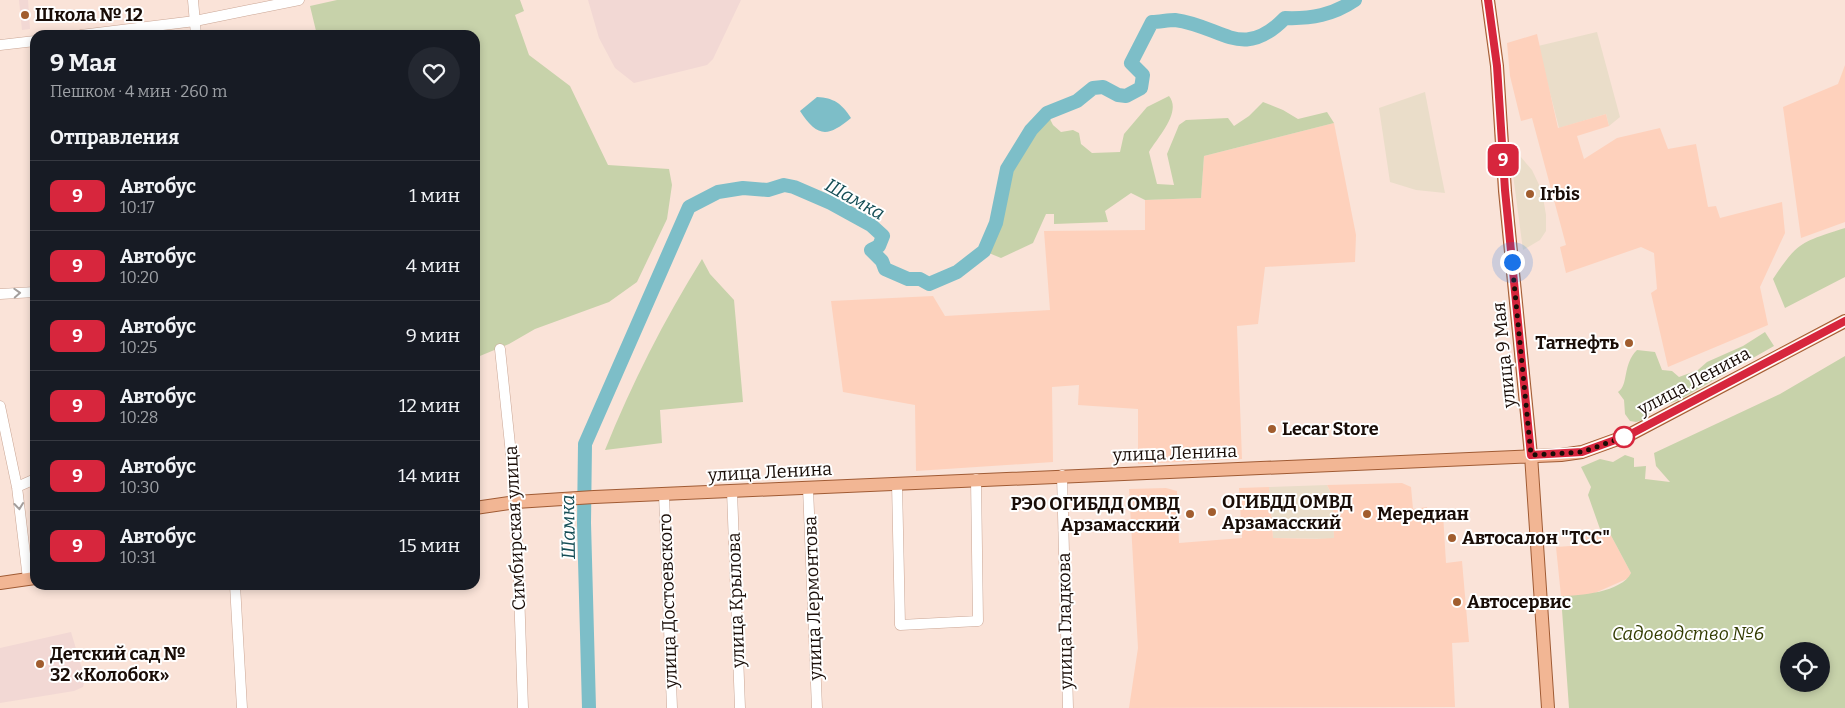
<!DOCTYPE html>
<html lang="ru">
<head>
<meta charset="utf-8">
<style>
	body { margin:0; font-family:Bitter,serif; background:#242831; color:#f1f3f6; height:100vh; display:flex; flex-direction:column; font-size:19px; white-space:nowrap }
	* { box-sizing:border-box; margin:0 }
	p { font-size:16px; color:#9ea1a6 }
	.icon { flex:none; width:28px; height:28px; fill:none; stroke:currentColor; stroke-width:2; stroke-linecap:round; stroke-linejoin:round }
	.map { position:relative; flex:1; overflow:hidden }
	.sheet { position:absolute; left:30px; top:30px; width:450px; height:560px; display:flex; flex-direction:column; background:#171b24; border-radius:15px; box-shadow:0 2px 8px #0003 }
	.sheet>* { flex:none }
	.badge { padding:0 10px; border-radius:8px; font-size:18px; line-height:32px }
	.fabs { position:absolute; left:1780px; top:642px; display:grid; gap:10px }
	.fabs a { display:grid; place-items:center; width:50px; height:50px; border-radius:50%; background:#171b24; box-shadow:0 2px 8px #0003; font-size:25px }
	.you { position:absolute; width:25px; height:25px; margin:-12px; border:4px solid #fff; border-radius:50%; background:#1a73e8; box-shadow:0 0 0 8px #1a73e833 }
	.map>.badge { position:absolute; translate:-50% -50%; box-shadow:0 0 0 2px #fff }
	h2 { padding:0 20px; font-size:19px; line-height:45px }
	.round { display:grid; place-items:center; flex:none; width:52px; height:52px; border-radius:26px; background:#242831 }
	.overview { display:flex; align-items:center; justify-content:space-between; height:85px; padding:0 20px }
	h1 { font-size:24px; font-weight:700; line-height:38px }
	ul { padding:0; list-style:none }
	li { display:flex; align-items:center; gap:15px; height:70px; padding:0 20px; border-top:1px solid #363941 }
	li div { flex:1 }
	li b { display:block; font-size:19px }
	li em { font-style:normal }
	li .badge { min-width:55px; font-weight:700; text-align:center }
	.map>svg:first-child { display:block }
</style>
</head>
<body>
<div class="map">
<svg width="1845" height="708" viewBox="0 0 1845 708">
	<rect width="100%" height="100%" fill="#fae3d8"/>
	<!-- commercial -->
	<path fill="#eaddc9" d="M1597,32L1620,117L1609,126L1606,114L1559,128L1538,46Z
		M1425,92L1435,144L1445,193L1416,190L1390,182L1379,108Z
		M1510,152L1520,156L1532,170L1542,191L1546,215V231L1540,240L1523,250Z
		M1327,485L1333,497L1334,539L1273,538L1269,487Z"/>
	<!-- built -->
	<path fill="#fed1bc" d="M1537,34L1558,128L1606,114L1609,126L1577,136L1584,159L1617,138L1660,128L1668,149L1696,144L1708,207L1716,206L1720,218L1782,202L1785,233L1760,287L1768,325L1668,367L1651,293L1657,289L1654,253L1641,247L1566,273L1560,247L1566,245L1532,118L1521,121L1510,76L1507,43Z
		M1845,65V222L1801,238L1783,107L1838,84Z
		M1334,123L1356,235L1355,262L1265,267L1258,324L1237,326L1242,459L1138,464V409L1078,405L1079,385L1052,387L1053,462L916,471L915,405L843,392L831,301L933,296L945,316L1050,310L1044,231L1145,230V200L1201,198L1204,156Z
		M1402,483L1411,487L1413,509L1427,507L1428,515L1443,514L1446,563L1462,561L1469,642L1452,643L1455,707L1129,708L1138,648L1129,489L1166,488L1177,491L1179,543L1242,538L1239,488L1269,487L1273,538L1317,539L1334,538L1333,497L1327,485Z
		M1607,528L1631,573L1629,578L1588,596H1561L1556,547L1584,545L1586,531Z"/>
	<!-- education -->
	<path fill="#f2d8d4" d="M19,0H28L30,29L22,30Z
		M588,0H741L713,59L707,65L634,83L615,68L599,38Z
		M71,632L85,679L83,687L74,691L0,703V648Z"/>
	<!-- green -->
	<path fill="#c7d2aa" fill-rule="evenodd" d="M337,0H520L524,11L515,15L529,55L570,86L608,165L669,169L672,185L667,219L637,282L609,302L535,329L509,344L475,358V35H317L310,6Z
		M1169,96C1182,112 1158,137 1149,152L1157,184L1174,185L1167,154L1179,125L1186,120L1228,118L1234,126L1249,116L1263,102L1283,110L1298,119L1327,112L1334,123L1204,156L1201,198L1145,200L1131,193L1105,211L1108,222L1054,224V214H1046L1033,243L1001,258L984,251L996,223L1007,169L1031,130L1047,113L1053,125L1061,132L1073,130L1079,133L1081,144L1092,153L1120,152L1124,134L1147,107Z
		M1845,228V277L1785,308L1773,279C1798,241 1802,242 1845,228Z
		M702,259L710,274L734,300L743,402L660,410L662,443L605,450C632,383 664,320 702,259Z
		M1765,332L1774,346L1679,400L1655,409L1643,420L1636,422L1630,421L1625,414L1624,400L1618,392C1629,385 1622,365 1637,350L1655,352L1662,370L1672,371L1679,377L1698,370L1707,362L1743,346Z
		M1845,356V708H1569L1561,596C1579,596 1622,592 1631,573L1607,528L1600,529L1588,495L1591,487L1581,467L1600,459L1613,462L1625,455L1634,458V467L1646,466L1645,479L1670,482L1656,466L1654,453L1780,394ZM1789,651H1821V684H1789Z"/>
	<!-- water -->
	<path fill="#7dbec8" d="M817,97C834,98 841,103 851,118C827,138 817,137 800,111Z"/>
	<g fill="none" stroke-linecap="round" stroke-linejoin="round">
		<!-- river -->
		<path stroke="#7dbec8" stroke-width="14" d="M589,708L584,523L585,444L689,207L718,192L743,188L768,190L784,185L794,187L831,203L871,225L883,236L879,246L871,250L882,261L885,269L908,279H920L929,284L957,272L984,251L996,223L1007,169L1031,130L1047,113L1077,101L1093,88L1103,87L1118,95L1126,96L1141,88L1143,75L1131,63L1152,22C1159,22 1168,20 1175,20C1222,26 1242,62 1285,18C1311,19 1333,15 1355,0"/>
		<!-- minor casing -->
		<g stroke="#caa695" stroke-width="11">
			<path id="minor" d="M193,0L196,35
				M81,35L195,21L299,0
				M0,45L35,41
				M0,294L35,292
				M500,349L516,502L523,708
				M0,406L17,487L28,579
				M1062,475L1068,708
				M897,483L900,625L978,621L976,479
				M17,487L35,479
				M808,488L817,708
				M732,491L740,708
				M664,494L672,708
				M235,585L242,708"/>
		</g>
		<!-- major casing -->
		<g stroke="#a05b34" stroke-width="14">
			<path id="major" d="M1488,0L1497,66L1505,191L1531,455L1548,708
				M475,508L516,502L594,497L1561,455L1582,452L1629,435L1845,321
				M0,583L35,578"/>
		</g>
		<!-- minor -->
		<use href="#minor" stroke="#fff" stroke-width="10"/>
		<!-- major -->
		<use href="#major" stroke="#f2b694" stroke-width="12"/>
	</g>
	<!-- one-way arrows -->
	<defs><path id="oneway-chevron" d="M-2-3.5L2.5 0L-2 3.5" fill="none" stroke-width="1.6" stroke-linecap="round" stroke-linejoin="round" transform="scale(1.25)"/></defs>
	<g stroke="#a39e9c">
		<use href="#oneway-chevron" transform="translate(17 293) rotate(-3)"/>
		<use href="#oneway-chevron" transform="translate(19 506) rotate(84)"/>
	</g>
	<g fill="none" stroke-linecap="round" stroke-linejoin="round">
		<!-- line casing -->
		<g stroke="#fff" stroke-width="11">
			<path id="line" d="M1488,0L1497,66L1505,190L1531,455L1582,452L1629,435L1845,321"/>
		</g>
		<!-- line -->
		<use href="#line" stroke="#d7263d" stroke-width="8"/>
		<!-- walk -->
		<path stroke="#190d07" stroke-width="5" stroke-dasharray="0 9" d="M1512,262L1531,455L1582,452L1624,437"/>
	</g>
	<!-- markers -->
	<g fill="#a15d2e" stroke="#fff" stroke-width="2">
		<circle cx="25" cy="15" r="5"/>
		<circle cx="1530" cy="194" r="5"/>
		<circle cx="1629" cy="343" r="5"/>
		<circle cx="1272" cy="429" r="5"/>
		<circle cx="1212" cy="512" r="5"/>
		<circle cx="1190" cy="514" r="5"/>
		<circle cx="1367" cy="514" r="5"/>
		<circle cx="1452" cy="538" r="5"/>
		<circle cx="1457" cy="602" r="5"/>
		<circle cx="40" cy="664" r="5"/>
	</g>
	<circle fill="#fff" stroke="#d7263d" stroke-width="2.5" cx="1624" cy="437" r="10"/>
	<g text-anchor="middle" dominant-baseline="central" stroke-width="4" stroke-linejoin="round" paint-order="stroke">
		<!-- poi labels -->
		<g font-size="18" font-weight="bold" fill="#190d07" stroke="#fff" text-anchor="start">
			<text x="35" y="15">Школа № 12</text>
			<text x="1540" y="194">Irbis</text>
			<text x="1619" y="343" text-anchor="end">Татнефть</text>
			<text x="1282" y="429">Lecar Store</text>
			<text x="1222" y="502">ОГИБДД ОМВД<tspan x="1222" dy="21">Арзамасский</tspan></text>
			<text x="1180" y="504" text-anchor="end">РЭО ОГИБДД ОМВД<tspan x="1180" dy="21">Арзамасский</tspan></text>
			<text x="1377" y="514">Мередиан</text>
			<text x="1462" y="538">Автосалон "ТСС"</text>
			<text x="1467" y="602">Автосервис</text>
			<text x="50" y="654">Детский сад №<tspan x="50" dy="21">32 «Колобок»</tspan></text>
		</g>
		<!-- street labels -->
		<g font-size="18" fill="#190d07" stroke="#fff">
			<text transform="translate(1504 355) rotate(-96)">улица 9 Мая</text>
			<text transform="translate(1694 381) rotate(-28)">улица Ленина</text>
			<text transform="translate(1175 453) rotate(-2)">улица Ленина</text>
			<text transform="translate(770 472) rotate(-3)">улица Ленина</text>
			<text transform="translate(515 528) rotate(-93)">Симбирская улица</text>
			<text transform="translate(813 598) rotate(-92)">улица Лермонтова</text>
			<text transform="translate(736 600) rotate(-92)">улица Крылова</text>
			<text transform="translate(668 601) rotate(-92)">улица Достоевского</text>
			<text transform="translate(1065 621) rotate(-91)">улица Гладкова</text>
		</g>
		<!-- park labels -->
		<g font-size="18" font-style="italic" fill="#323b01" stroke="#fff">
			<text x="1688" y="634">Садоводство №6</text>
		</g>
		<!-- water labels -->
		<g font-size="19" font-style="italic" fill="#144d55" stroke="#fff">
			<text transform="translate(855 199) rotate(29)">Шамка</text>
			<text transform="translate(568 527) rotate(-91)">Шамка</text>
		</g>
	</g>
</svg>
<div class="fabs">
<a><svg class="icon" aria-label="locate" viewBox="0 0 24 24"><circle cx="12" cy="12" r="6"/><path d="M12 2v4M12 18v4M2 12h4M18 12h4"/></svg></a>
</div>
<div class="you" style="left:1512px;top:262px"></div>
<b class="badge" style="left:1503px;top:160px;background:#d7263d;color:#fff">9</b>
<section class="sheet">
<div class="overview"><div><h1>9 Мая</h1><p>Пешком · 4 мин · 260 m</p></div><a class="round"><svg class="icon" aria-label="heart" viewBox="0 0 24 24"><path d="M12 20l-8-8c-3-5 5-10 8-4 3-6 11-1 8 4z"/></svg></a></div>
<h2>Отправления</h2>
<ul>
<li><span class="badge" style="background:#d7263d;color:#fff">9</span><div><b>Автобус</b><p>10:17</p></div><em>1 мин</em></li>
<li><span class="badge" style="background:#d7263d;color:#fff">9</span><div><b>Автобус</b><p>10:20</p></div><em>4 мин</em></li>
<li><span class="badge" style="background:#d7263d;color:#fff">9</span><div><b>Автобус</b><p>10:25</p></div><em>9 мин</em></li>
<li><span class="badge" style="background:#d7263d;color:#fff">9</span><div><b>Автобус</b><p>10:28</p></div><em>12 мин</em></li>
<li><span class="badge" style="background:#d7263d;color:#fff">9</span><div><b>Автобус</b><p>10:30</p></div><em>14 мин</em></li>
<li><span class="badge" style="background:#d7263d;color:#fff">9</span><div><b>Автобус</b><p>10:31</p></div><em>15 мин</em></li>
</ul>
</section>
</div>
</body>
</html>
